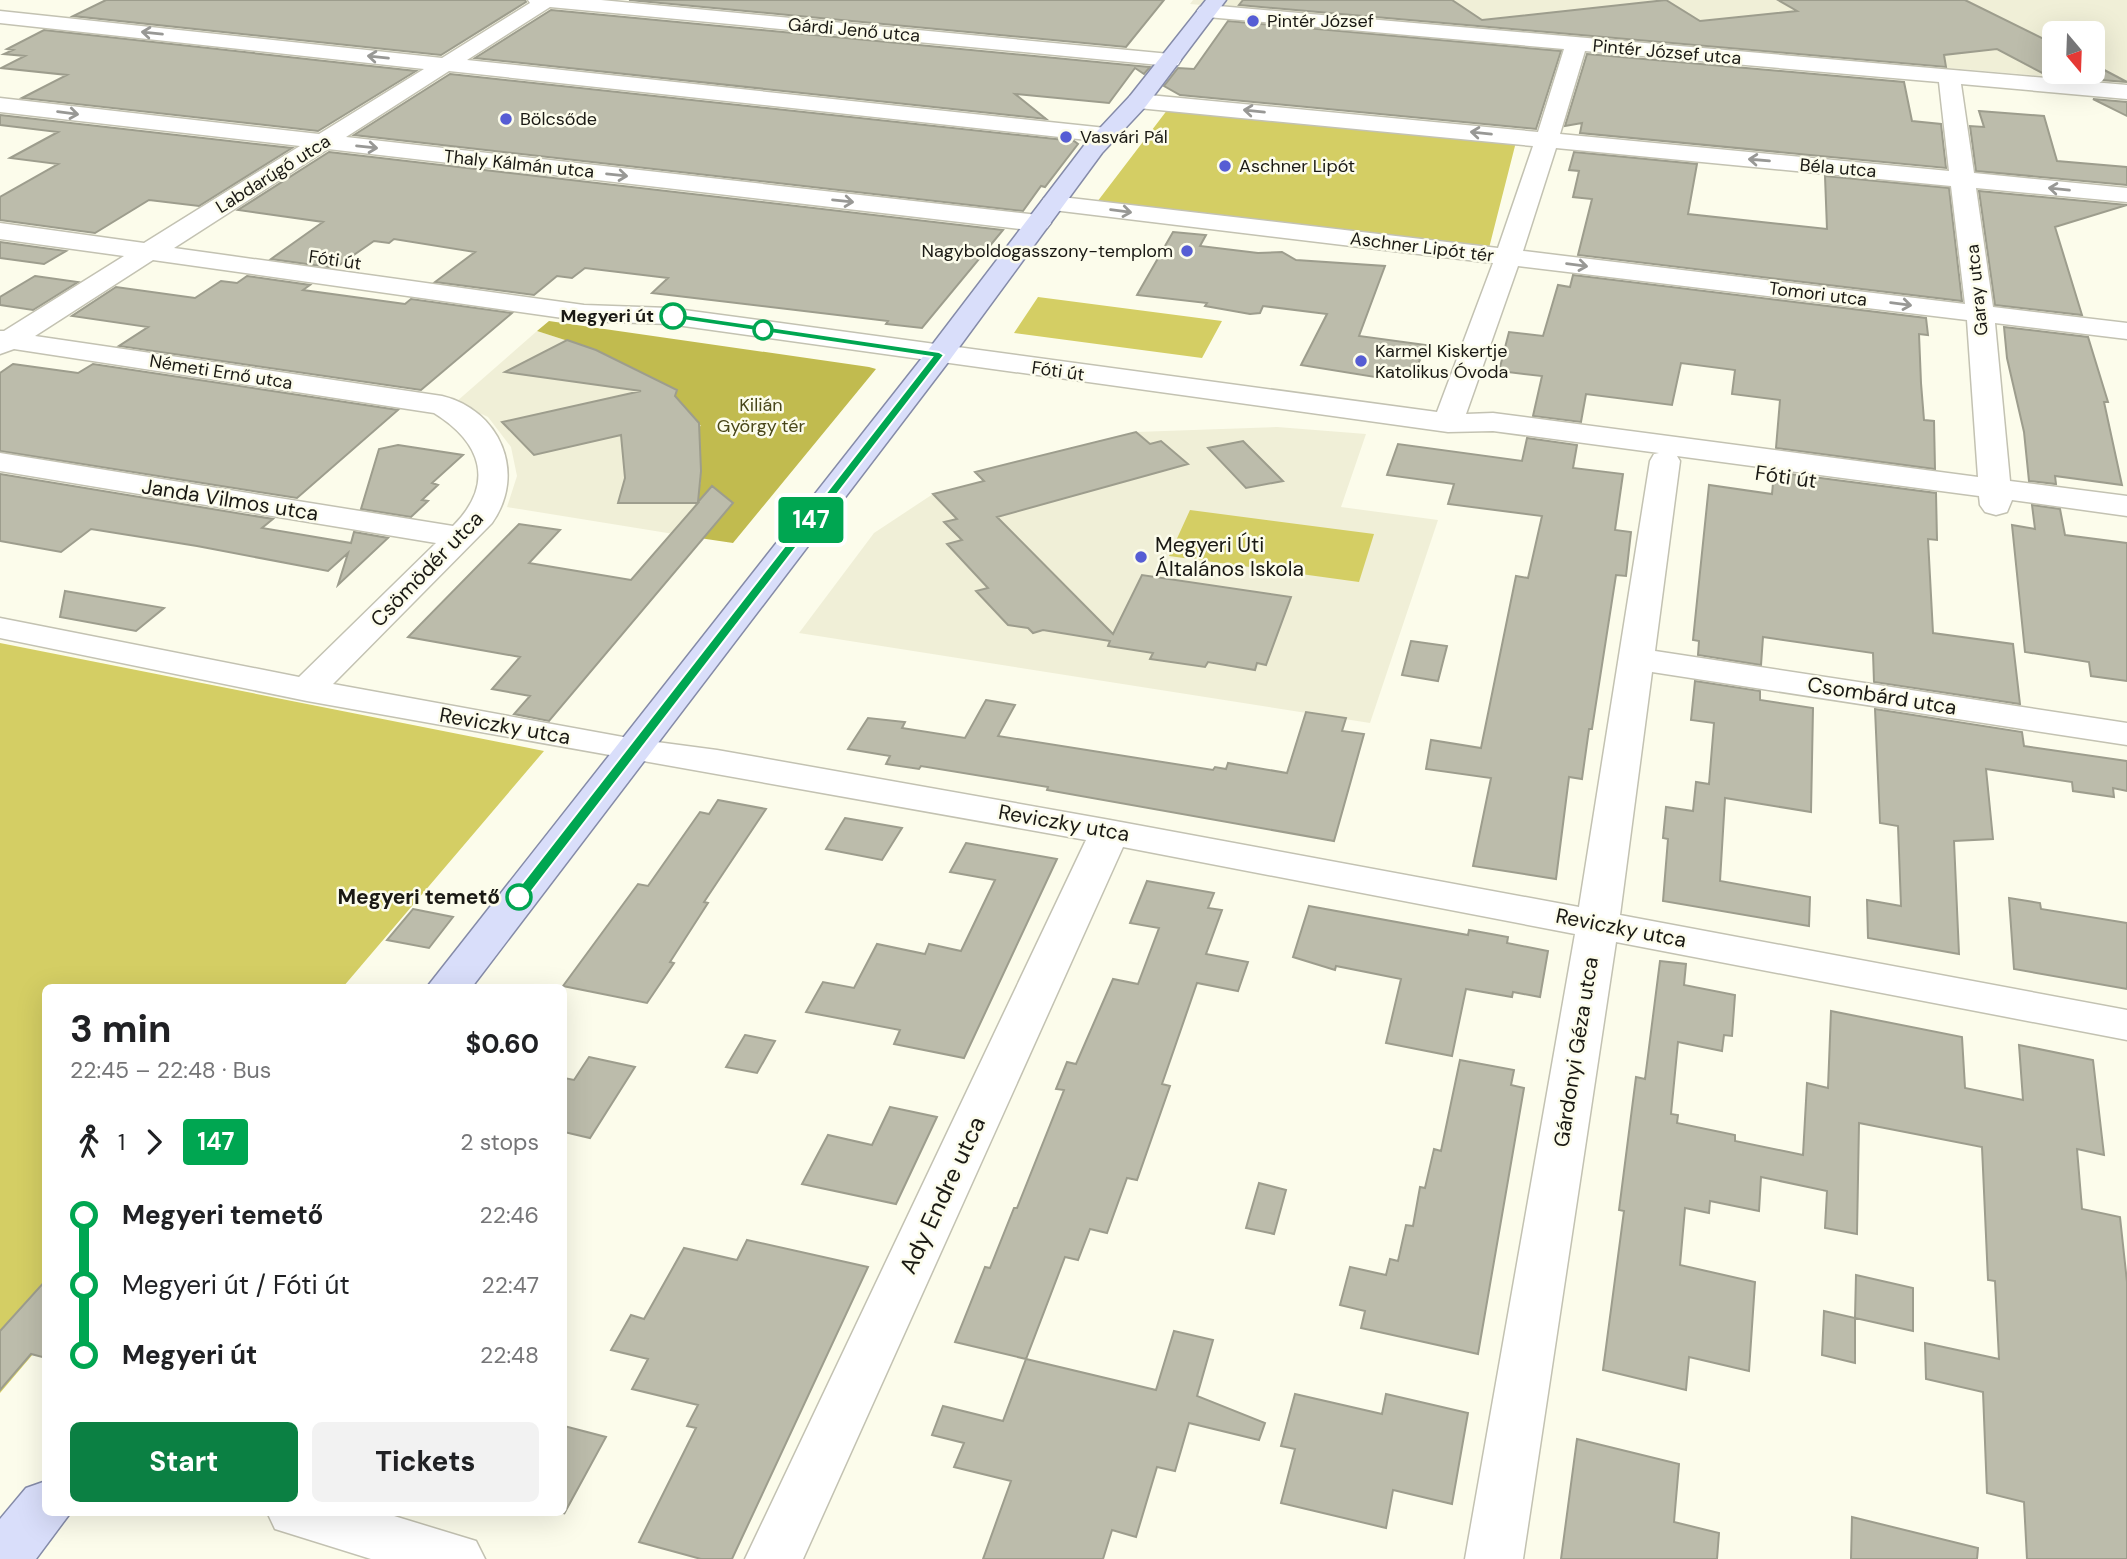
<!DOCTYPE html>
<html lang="en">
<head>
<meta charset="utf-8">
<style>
	body { margin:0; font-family:"DM Sans",sans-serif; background:#f2f2f2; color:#202124; height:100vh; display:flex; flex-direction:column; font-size:26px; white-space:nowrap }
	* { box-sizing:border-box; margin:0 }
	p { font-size:23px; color:#757577 }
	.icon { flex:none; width:38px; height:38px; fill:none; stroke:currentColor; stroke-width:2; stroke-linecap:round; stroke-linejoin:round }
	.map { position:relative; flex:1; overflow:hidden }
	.side { position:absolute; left:42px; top:984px; width:525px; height:532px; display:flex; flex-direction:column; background:#fff; border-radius:10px; box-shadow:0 7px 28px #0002 }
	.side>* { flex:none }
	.badge { padding:0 14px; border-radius:5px; font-size:24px; line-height:46px }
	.needle { width:46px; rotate:161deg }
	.controls { position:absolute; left:2042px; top:21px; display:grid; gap:14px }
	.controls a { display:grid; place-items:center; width:63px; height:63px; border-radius:10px; background:#fff; box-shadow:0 7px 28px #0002; font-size:35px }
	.map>.badge { position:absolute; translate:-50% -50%; box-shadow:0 0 0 4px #fff }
	.legs { display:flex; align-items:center; gap:10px; height:77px; padding:0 28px; font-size:23px }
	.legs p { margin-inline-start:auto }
	.headline { display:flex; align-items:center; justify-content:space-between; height:119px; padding:0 28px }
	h1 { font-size:38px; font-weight:700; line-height:52px }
	.primary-button { display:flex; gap:14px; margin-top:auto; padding:14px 28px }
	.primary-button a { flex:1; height:80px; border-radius:10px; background:#0b8043; color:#fff; font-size:28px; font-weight:700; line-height:80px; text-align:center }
	.primary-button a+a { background:#f2f2f2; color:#202124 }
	ul { padding:0 28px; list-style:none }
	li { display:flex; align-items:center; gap:24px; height:70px; font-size:26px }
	li i { display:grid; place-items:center; width:10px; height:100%; margin:0 9px; background:currentColor }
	li i::after { content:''; width:18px; height:18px; margin:-9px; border:5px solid; border-radius:50%; background:#fff }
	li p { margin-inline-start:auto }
	li:first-child i { background:linear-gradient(#0000 50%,currentColor 0) }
	li:last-child i { background:linear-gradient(currentColor 50%,#0000 0) }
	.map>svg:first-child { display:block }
</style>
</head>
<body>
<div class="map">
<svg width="2127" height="1559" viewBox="0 0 2127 1559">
	<rect width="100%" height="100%" fill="#fcfceb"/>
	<!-- built -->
	<path fill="#f0efd7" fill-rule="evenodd" d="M1193,0H2127V83L1190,4ZM2054,33H2093V72H2054Z
		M537,331L596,350L664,382L701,426L691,428L700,451L701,471L698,503L686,536L507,507L517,476L511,447L488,417L456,402Z
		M1277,427L1366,434L1341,507L1438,520L1370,723L799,633L874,533L933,494L985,482L975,472L1136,432Z"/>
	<!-- green -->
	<path fill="#d4ce64" d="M1168,109L1516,142L1489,248L1097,202Z
		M1038,297L1222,321L1202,358L1014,333Z
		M1190,510L1374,534L1359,582L1169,556Z
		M0,643L544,751L343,987H46L45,1340L0,1393Z"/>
	<!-- forest -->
	<path fill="#c1bb4f" d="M549,321L869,367L876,369L733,543L686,536C701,496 708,468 690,428L701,426L664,383L654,384L596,350L537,331Z"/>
	<!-- building -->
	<path fill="#bcbcab" stroke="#9d9d8d" stroke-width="2" d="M106,0H525L526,2L441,55L73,16Z
		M629,0H1164L1126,47Z
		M1243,0H1452L1482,20L1666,0L1700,21L1797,11L1778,0H1965L2054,44V72H2093V64L2127,82L2048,76L1997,49L1944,55L1946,67L1239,5Z
		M551,10L1150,67L1144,74L1135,68L1109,103L1015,94L1046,119L475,58Z
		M1228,21L1561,51L1536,129L1180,95L1164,86L1178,68L1194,69Z
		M44,30L416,71L318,131L22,98L67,75L1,68L25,56L4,54L13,50L7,49Z
		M1587,54L1904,82L1912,121L1941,124L1946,168L1580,133L1582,123L1565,126Z
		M450,74L1074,141L1078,144L1045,187L1041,186L1023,211L354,135Z
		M2093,99L2127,102V116Z
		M1979,111L2044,116L2057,161L2127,167V185L1976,171L1970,126L1984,127Z
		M0,115L292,148L199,206L149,200L95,233L0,220V197L58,164L10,158L58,132L0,125Z
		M329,152L1003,230L922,328L886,324L888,321L652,293L668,278L585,268L572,278L557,276L534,295L435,282L475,252L394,239L389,243L374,241L335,268L271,259L323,222L238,210Z
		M1574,152L1697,164L1688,214L1827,229L1825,176L1949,188L1962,301L1578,255L1592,199L1573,197L1579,171L1569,170Z
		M1979,191L2127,205L2055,227L2082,315L1995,305Z
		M1173,232L1206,235L1200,246L1258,253L1282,252L1296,260L1385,266L1359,336L1426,345L1412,379L1383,375L1381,378L1301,365L1327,314L1263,306L1260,313L1250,314L1205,306L1207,303L1137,295Z
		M0,242L66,251L44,264L0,258Z
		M1573,275L1926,318L1928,335L1919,334L1921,383L1924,420L1934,421L1935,469L1776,448L1780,400L1732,394L1735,370L1681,363L1672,405L1586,394L1581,422L1533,416L1542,376L1499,371L1509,332L1543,336L1558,285L1570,287Z
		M35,276L78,282L33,310L0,305V297Z
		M247,276L310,285L303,290L405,304L411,299L512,313L421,390L119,346L148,327L72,316L116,287L195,298L221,281L237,283Z
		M2004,327L2088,337L2108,402H2104L2122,485L2055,476L2056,484L2029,481L2024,432L2007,358Z
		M567,340L596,350L677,390L675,396L699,423L701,471L698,502L712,486L733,503L549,721L514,714L530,696L492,689L520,657L408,637L519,524L560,530L529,563L631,580L698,503H618L625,478L621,435L534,455L502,422L641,391L505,372Z
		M13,364L78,373L93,364L398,410L297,498L0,451V373Z
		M1136,432L1150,444L1161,441L1188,464L997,517L1113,634L1142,575L1291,597L1266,665L1257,663L1255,670L1208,662L1205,667L1150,659L1153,653L1108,646L1110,641L1043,630L1033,633L1028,628L1008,625L976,591L988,588L947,544L962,540L944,522L957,519L933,494L984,481L975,472Z
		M1527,438L1577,445L1573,468L1623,474L1615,530L1631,532L1626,576L1616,575L1592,729H1589L1582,779L1569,777L1556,879L1473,866L1491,778L1426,769L1431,740L1481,748L1516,576L1528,578L1542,516L1448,504L1454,484L1387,475L1398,444L1522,461Z
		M1243,441L1283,481L1246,488L1208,448Z
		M398,445L463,455L432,483L438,485L422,500L428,501L411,517L361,509L379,449Z
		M1774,472L1936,493L1937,540L1928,539L1933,633L2013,644L2020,704L1874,682L1873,653L1763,637L1761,665L1698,655L1699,641L1693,640L1709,485L1772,494Z
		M0,474L273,519L262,528L351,543L354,532L388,538L338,585L348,553L328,571L197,546L91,529L61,552L0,541Z
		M2032,505L2060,509L2065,535L2127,543V681L2091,676L2089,662L2025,652L2012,525L2035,529Z
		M65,591L164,608L136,631L60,617Z
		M1411,641L1447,646L1438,681L1402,675Z
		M1695,681L1760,691V700L1813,708L1811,812L1725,798L1720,881L1810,897L1809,926L1663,901L1668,839L1663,838L1666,807L1693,811L1696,782L1709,784L1714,723L1691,720Z
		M986,700L1015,705L998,736L1213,770L1215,767L1226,769L1228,763L1287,773L1306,712L1346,718L1342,731L1364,734L1334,841L1047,790L1048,787L921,766L919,769L886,764L890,756L848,749L868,718L905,722L902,728L965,738Z
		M1875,709L2022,732L2024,746L2127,761V791L2113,788L2114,797L2073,791L2072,782L1986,769L1993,839L1954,841L1959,954L1868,938L1867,900L1901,906L1898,826L1880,823Z
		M718,800L766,809L704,902L708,903L670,962L674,963L647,1003L563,986L638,884L648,886L700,812L709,814Z
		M845,818L902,828L882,860L826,849Z
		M966,843L1057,859L964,1058L894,1044L900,1030L806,1012L823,982L854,988L877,944L925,954L929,944L961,951L995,880L950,872Z
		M1147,881L1214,893L1208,908L1222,910L1206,954L1248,962L1238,991L1197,983L1162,1084L1170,1086L1137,1180L1127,1178L1107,1233L1090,1229L1078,1260L1065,1257L1026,1359L955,1342L985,1267L990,1268L1014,1208H1017L1064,1090L1056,1089L1067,1062L1076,1064L1113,979L1138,984L1159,928L1130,923Z
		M2009,898L2040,903L2041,909L2127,923V989L2014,969Z
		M1309,906L1468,935L1469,930L1508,937L1507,943L1548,951L1540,997L1513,992L1512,997L1466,989L1452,1056L1386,1043L1401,979L1336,966L1335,970L1293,957Z
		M413,909L453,917L429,948L387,940Z
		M1660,961L1686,964L1684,985L1735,995L1732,1036L1724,1035L1722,1051L1678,1042L1671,1114L1678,1115L1677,1123L1735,1135V1141L1803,1155L1807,1083L1828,1088L1831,1011L1962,1037L1965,1088L2023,1100L2019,1045L2093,1060L2104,1155L2077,1149L2082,1209L2120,1217L2127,1282V1559H2027L2024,1502L1987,1493L1983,1392L1926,1379L1925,1343L1999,1359L1995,1281L1988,1280L1982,1147L1859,1123L1857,1234L1825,1228L1827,1191L1761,1177L1759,1211L1710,1201L1709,1213L1685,1208L1680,1265L1755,1282L1749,1371L1689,1357L1686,1390L1603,1370L1624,1211L1619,1210L1636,1077L1645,1079Z
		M745,1035L775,1041L757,1073L726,1067Z
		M589,1057L635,1067L590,1138L564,1132V1078L574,1080Z
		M1460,1060L1514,1070L1511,1085L1524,1088L1478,1354L1361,1328L1365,1311L1340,1305L1350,1267L1386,1275L1390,1259L1398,1261L1406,1225L1413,1226L1420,1187L1425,1188L1434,1149L1441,1151Z
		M890,1107L937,1117L896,1204L802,1184L828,1135L872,1145Z
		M1259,1183L1286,1190L1274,1234L1246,1228Z
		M747,1240L868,1267L732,1559H701L639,1542L696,1428L687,1426L698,1405L632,1389L648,1359L611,1350L631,1315L644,1319L684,1248L737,1260Z
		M1856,1275L1913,1288V1331L1855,1318Z
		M46,1280V1358L31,1354L0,1390V1331Z
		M1824,1311L1855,1318V1363L1822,1355Z
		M1174,1331L1213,1340L1197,1396L1265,1423L1259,1440L1189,1423L1175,1471L1157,1467L1136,1537L1112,1530L1103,1559H983L1011,1481L954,1467L964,1443L932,1435L943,1406L1003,1421L1026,1359L1156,1390Z
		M1295,1394L1382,1414L1386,1394L1468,1413L1452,1504L1393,1490L1386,1528L1281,1503L1295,1449L1281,1446Z
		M564,1426L606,1437L564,1514Z
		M1577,1439L1679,1464L1674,1522L1719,1533L1717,1559H1561Z
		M1852,1517L1978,1548L1977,1559H1851Z"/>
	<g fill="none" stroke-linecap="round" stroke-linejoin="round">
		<!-- minor casing -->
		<g stroke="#c3c2b2" stroke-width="3">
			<path id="minor" d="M528,0H601L1170,54L1178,55L1181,60L1178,65L1170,66L550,7L467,60L1106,128L1114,130L1118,135L1114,140L1106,142L449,71L346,137L1038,215L1047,218L1051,223L1047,228L1038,231L328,149L174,248L584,305L669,308L1437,412L1493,263L1053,210L1044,208L1041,203L1044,198L1053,196L1498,248L1533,146L1138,108L1130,106L1127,101L1130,96L1138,94L1538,132L1564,49L1207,17L1200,15L1197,11L1200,7L1207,5L2127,85V99L1961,84L1974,173L2127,188V202L1976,188L1993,307L2127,323V339L1995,323L2010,481L2127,496V516L2012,500L2007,512L1996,515L1985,512L1980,505L1979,496L1677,456L1680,461L1655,651L2127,723V745L1652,672L1620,915L2127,1010V1040L1616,942L1523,1559H1465L1575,934L1123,847L803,1559H745L1086,840L307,701L0,638V618L299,677L436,543L0,471V453L453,526C496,483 481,442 434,413L14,349L0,354V331H4L124,256L0,239V223L144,243L300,146L0,112V98L319,134L424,69L0,23V11L442,58L530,3ZM1585,51L1939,82L1949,171L1560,134ZM1556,148L1951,186L1965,304L1523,251ZM153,260L584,321L669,324L1448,432L1493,431L1659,453L1654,454L1650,461L1579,907L1110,820L717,750L634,739L333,684L492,523C527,473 500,410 442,396L35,336ZM1518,266L1967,320L1978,477L1493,413L1466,414Z
				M267,1512H381L476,1541L485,1559H371L275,1529Z"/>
		</g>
		<!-- major casing -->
		<g stroke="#858ba8" stroke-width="3">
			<path id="major" d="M1206,0H1226L1146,106L1102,153L949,361L472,987H427L929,349L1086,143L1130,96Z
				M46,1481V1512H71L36,1559H0V1519L26,1488Z"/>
		</g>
		<!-- minor -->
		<use href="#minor" fill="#fff" fill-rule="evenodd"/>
		<!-- major -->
		<use href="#major" fill="#d9defa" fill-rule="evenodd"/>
	</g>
	<!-- one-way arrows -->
	<defs><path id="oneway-shaft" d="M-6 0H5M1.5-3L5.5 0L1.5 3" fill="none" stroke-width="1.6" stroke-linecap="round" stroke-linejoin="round" transform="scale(1.75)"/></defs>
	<g stroke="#989895">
		<use href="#oneway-shaft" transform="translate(152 33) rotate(-174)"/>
		<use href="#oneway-shaft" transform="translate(378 57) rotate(-174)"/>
		<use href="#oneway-shaft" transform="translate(1254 111) rotate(-174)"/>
		<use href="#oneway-shaft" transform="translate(68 113) rotate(7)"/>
		<use href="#oneway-shaft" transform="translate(1481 133) rotate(-174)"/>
		<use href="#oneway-shaft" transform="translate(367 147) rotate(6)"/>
		<use href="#oneway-shaft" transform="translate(1759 160) rotate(-175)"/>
		<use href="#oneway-shaft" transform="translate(617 175) rotate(6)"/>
		<use href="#oneway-shaft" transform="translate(2059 189) rotate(-174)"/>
		<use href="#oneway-shaft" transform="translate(843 201) rotate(6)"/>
		<use href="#oneway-shaft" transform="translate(1121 211) rotate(7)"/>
		<use href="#oneway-shaft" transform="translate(1577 265) rotate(7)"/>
		<use href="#oneway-shaft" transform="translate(1901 304) rotate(7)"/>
	</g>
	<!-- line-1 -->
	<path fill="#00a651" stroke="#fff" stroke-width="2" d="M673,313L939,352L944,355L524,901H514L512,897L514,894L932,357L669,318V314Z"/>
	<!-- markers -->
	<g fill="#565dd4" stroke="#fcfceb" stroke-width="2.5">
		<circle cx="1253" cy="21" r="7"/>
		<circle cx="506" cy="119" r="7"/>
		<circle cx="1066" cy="137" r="7"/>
		<circle cx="1225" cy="166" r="7"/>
		<circle cx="1187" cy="251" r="7"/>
		<circle cx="1361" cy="361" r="7"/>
		<circle cx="1141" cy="557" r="7"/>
	</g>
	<g fill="#fff" stroke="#00a651" stroke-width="3.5">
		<circle cx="673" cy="316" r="12"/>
		<circle cx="763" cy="330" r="9"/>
		<circle cx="519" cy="897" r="12"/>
	</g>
	<g text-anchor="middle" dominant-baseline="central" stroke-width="5" stroke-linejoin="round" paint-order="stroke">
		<!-- far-poi labels -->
		<g font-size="18" fill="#1a1914" stroke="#fcfceb" text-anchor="start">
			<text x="1267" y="21">Pintér József</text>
			<text x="520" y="119">Bölcsőde</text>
			<text x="1080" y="137">Vasvári Pál</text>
			<text x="1239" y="166">Aschner Lipót</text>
			<text x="1173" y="251" text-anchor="end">Nagyboldogasszony-templom</text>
			<text x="1375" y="351">Karmel Kiskertje<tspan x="1375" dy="21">Katolikus Óvoda</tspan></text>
		</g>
		<!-- far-street labels -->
		<g font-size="18" fill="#1a1914" stroke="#fcfceb">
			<text transform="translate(854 30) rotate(5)">Gárdi Jenő utca</text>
			<text transform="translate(1667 52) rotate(5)">Pintér József utca</text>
			<text transform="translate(519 164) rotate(6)">Thaly Kálmán utca</text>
			<text transform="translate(1838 168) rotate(5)">Béla utca</text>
			<text transform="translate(273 174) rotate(-32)">Labdarúgó utca</text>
			<text transform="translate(1422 247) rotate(7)">Aschner Lipót tér</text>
			<text transform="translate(335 260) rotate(8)">Fóti út</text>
			<text transform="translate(1977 290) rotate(-96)">Garay utca</text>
			<text transform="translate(1818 294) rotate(7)">Tomori utca</text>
			<text transform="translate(1058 371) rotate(8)">Fóti út</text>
			<text transform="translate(221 372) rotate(9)">Németi Ernő utca</text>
		</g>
		<!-- far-stop labels -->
		<g font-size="18" font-weight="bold" fill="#1a1914" stroke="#fcfceb" text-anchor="end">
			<text x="654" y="316">Megyeri út</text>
		</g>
		<!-- far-park labels -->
		<g font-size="18" fill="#484619" stroke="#fcfceb">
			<text x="761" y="405">Kilián<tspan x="761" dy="21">György tér</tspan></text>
		</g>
		<!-- street labels -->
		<g font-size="21" fill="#1a1914" stroke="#fcfceb">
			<text transform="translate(1786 477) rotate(8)">Fóti út</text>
			<text transform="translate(230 500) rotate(9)">Janda Vilmos utca</text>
			<text transform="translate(427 569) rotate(-46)">Csömödér utca</text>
			<text transform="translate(1882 696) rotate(9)">Csombárd utca</text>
			<text transform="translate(505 726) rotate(10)">Reviczky utca</text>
			<text transform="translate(1064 823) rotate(10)">Reviczky utca</text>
			<text transform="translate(1621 928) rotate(11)">Reviczky utca</text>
			<text transform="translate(1576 1052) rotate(-81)">Gárdonyi Géza utca</text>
		</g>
		<!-- poi labels -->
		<g font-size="21" fill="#1a1914" stroke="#fcfceb" text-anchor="start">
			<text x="1155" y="545">Megyeri Úti<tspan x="1155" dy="24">Általános Iskola</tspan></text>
		</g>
		<!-- stop labels -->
		<g font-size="21" font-weight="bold" fill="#1a1914" stroke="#fcfceb" text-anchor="end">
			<text x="500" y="897">Megyeri temető</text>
		</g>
		<!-- near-street labels -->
		<g font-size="24" fill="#1a1914" stroke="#fcfceb">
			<text transform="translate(942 1195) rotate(-65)">Ady Endre utca</text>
		</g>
	</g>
</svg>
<div class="controls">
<a><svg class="needle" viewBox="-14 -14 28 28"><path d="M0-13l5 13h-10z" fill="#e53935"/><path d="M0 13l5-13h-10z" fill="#757577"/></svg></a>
</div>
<b class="badge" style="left:811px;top:520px;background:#00a651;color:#fff">147</b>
<section class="side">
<div class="headline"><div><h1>3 min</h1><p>22:45 – 22:48 · Bus</p></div><b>$0.60</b></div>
<div class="legs"><svg class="icon" aria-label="walk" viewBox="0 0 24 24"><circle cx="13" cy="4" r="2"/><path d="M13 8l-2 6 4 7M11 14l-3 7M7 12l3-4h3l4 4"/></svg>1<svg class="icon" aria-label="forward" viewBox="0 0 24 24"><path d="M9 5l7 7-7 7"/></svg><b class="badge" style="background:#00a651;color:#fff">147</b><p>2 stops</p></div>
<ul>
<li><i style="color:#00a651"></i><b>Megyeri temető</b><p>22:46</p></li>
<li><i style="color:#00a651"></i><span>Megyeri út / Fóti út</span><p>22:47</p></li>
<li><i style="color:#00a651"></i><b>Megyeri út</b><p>22:48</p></li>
</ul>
<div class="primary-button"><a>Start</a><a>Tickets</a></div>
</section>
</div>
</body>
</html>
